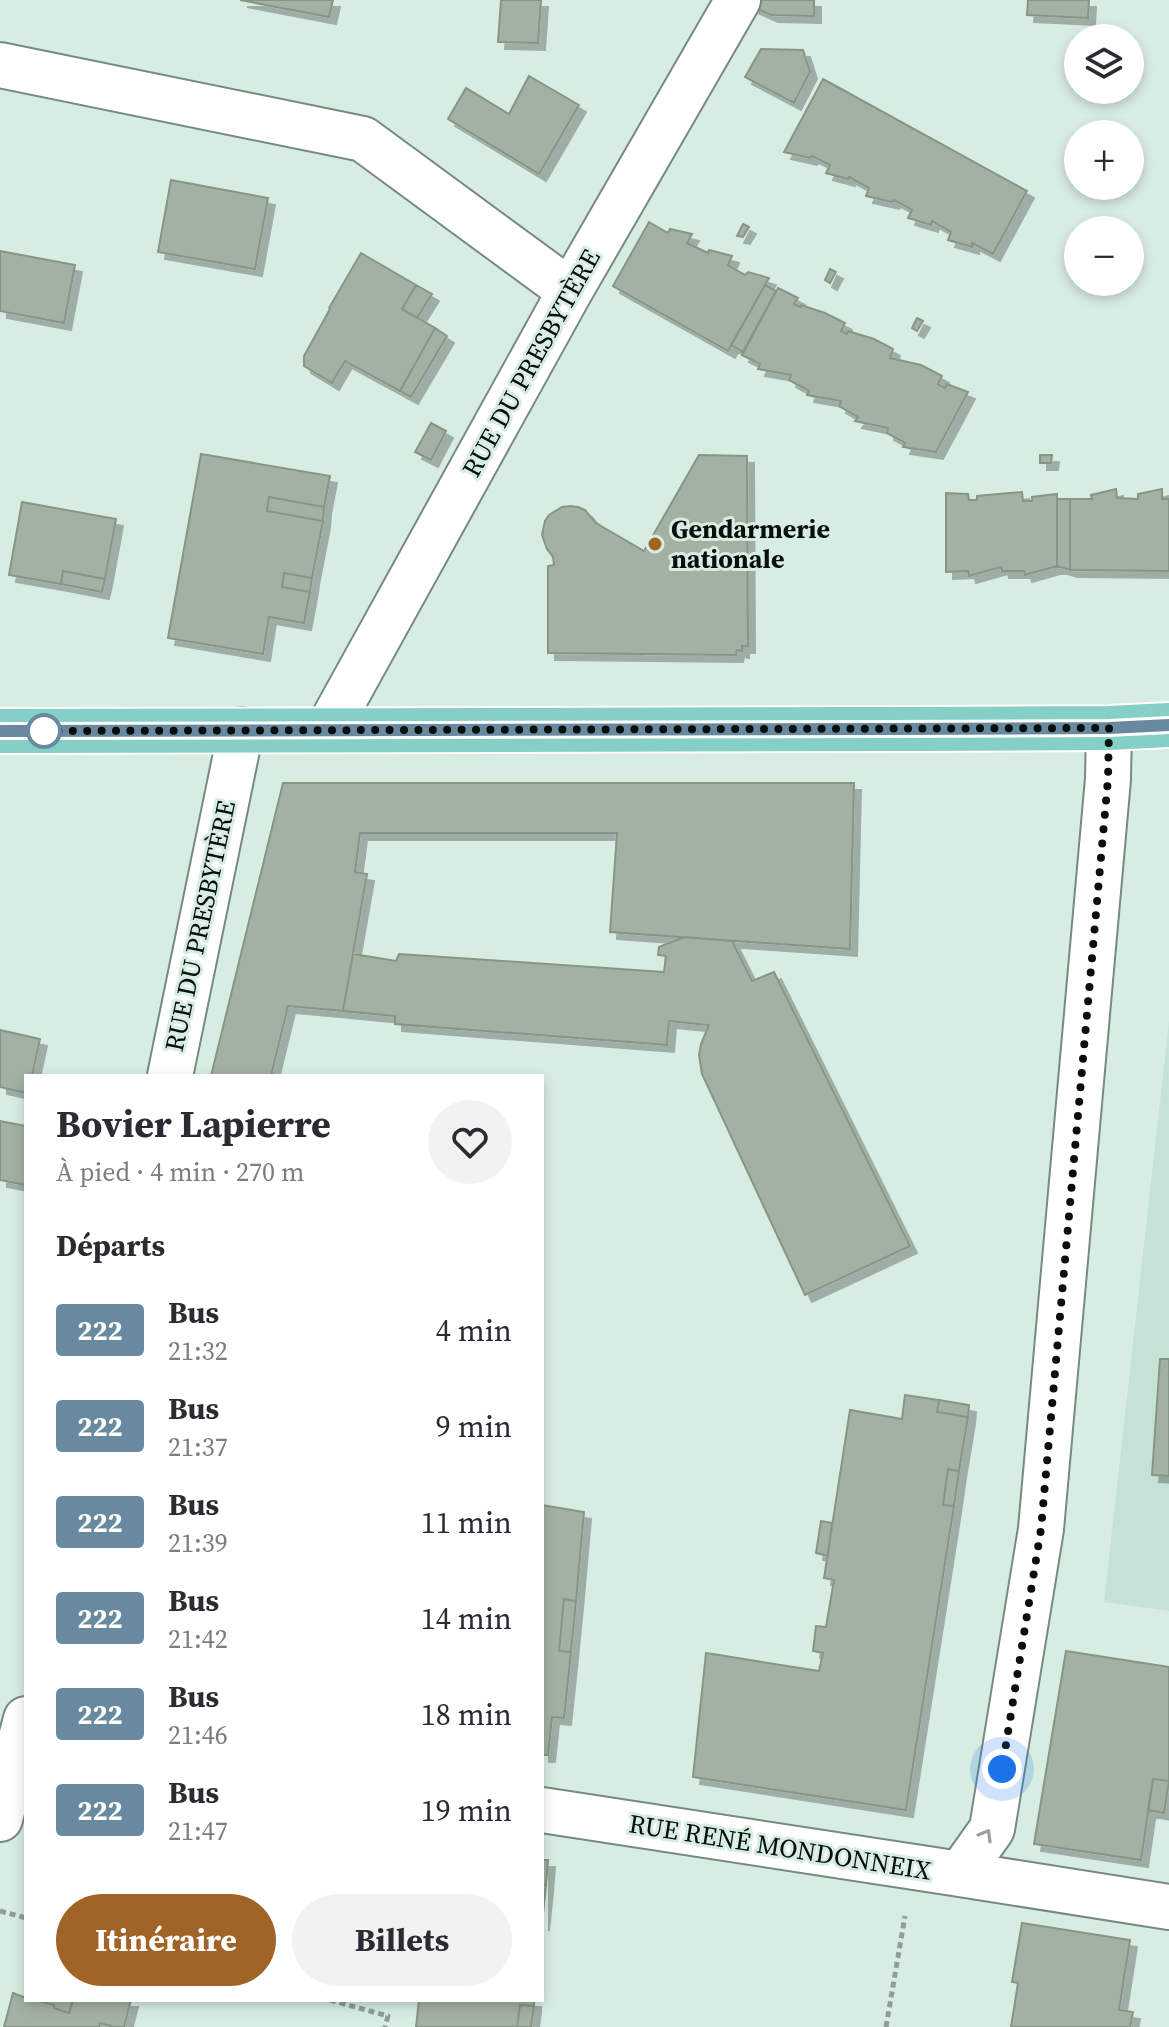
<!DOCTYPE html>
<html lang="fr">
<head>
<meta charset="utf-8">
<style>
	body { margin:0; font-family:"Source Serif 4",serif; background:#f2f2f3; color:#2b2b33; height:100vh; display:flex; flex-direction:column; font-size:30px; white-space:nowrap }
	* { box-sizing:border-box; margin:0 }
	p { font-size:26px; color:#7c7c81 }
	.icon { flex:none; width:44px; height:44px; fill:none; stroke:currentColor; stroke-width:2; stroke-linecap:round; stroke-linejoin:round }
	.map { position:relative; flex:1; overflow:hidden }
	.drawer { position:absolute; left:24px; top:1074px; width:520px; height:928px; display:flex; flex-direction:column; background:#fff; border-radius:0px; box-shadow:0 4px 12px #0003 }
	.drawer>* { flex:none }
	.badge { padding:0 16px; border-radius:6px; font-size:28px; line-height:52px }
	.fabs { position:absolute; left:1064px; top:24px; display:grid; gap:16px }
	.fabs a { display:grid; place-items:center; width:80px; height:80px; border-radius:50%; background:#fff; box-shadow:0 4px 12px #0003; font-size:40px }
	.you { position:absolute; width:40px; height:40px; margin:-20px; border:6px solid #fff; border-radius:50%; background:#1a73e8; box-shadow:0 0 0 12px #1a73e833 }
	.map>.badge { position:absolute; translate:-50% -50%; box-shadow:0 0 0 4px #fff }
	h2 { padding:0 32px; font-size:30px; line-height:72px }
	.round { display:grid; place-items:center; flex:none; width:84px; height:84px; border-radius:42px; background:#f2f2f3 }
	.summary { display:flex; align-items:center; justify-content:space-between; height:136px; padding:0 32px }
	h1 { font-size:38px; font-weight:700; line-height:60px }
	.primary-button { display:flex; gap:16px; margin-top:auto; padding:16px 32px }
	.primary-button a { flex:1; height:92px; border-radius:48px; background:#a06526; color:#fff; font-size:32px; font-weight:700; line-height:92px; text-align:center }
	.primary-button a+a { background:#f2f2f3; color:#2b2b33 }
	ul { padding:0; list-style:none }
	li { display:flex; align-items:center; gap:24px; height:96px; padding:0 32px }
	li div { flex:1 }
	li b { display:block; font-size:30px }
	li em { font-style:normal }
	li .badge { min-width:88px; font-weight:700; text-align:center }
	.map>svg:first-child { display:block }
</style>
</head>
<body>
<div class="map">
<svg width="1169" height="2027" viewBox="0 0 1169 2027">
	<defs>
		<filter id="shadow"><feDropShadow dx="7" dy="7" stdDeviation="0" flood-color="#0004"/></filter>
	</defs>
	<rect width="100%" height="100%" fill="#d8ede2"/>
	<!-- built -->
	<path fill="#c5e3d4" d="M1169,1021V1611L1104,1602Z"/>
	<!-- building -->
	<path fill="#a3b1a2" stroke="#879587" stroke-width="2" filter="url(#shadow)" d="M240,0H333L329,17Z
		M501,0H541L538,43L498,42Z
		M755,0H814V16L771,15L751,6Z
		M1028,0H1089L1088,18L1027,15Z
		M761,49L803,50L810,72L794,103L745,77Z
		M529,76L579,105L539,174L448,119L466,88L509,114Z
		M823,79L1027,191L993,254L972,243V247L948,240L951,232L932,221L931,225L908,218L912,210L894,200L892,202L866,196L869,188L849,177L848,179L826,173L830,165L812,156L810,158L784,152Z
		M171,180L268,198L255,269L158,252Z
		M649,222L668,233L670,229L692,234L687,243L708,253L709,250L732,256L728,265L745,275L748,272L769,278L728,351L613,286Z
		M743,224L749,227L743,237L737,236Z
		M0,251L75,265L64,323L0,311Z
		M361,253L416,285L402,309L435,328L400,391L345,361L332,383L304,366V356L330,309L329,308Z
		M830,269L836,272L830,283L825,280Z
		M416,285L432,294L417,318L402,309Z
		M765,285L776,291L743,352L731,345Z
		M778,288L798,298L794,304L800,307L801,305L825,313L845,323L841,331L847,334L848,331L874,339L893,349L890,358L921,365L942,376L938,384L945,388L947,384L968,392L936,452L903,447L905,443L887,433L888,428L855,421L858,417L839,406L841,401L807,395L809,391L789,380L791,375L758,369L760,364L742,355Z
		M917,318L923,321L917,331L912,328Z
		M435,328L447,336L411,397L400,391Z
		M431,423L446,431L431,460L415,452Z
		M201,454L330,476L324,507L269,497L267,511L323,521L312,578L284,573L282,587L310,592L304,623L269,617L263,654L168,638Z
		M699,455L747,456L748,646H742V651L737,650L736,655L548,653V566L554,565L553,557L547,549L542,535L545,521L549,515L562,507L571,506L578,507L585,510L596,523L644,551Z
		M1040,455H1052L1051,463H1040Z
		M1116,489L1117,498L1138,499V494L1162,489V499H1169V571L1070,570V499H1092L1091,495Z
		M1022,492L1023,501H1032V497L1057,494V566L1025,575L1024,571H1002L1001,567L969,576L968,571L946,572V493L968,494L969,500H977V496Z
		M269,497L324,507L323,521L267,511Z
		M1057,499H1070V570L1057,566Z
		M22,502L116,519L105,579L63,571L61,584L9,575Z
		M63,571L105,579L102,592L61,584Z
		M284,573L312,578L310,592L282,587Z
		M283,783H854L850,949L610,932L617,833H360L355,872L367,874L343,1011L288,1006L271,1076H211Z
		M684,937L732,941L752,981L774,972L910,1246L805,1295L702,1074L699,1055L701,1044L709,1025L669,1021L667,1045L395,1024V1016L343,1011L353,954L396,961L399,954L664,972L666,956L658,955L659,947Z
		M0,1030L40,1039L32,1076H26V1093L0,1087Z
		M0,1121L26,1126V1185L0,1180Z
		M1160,1359H1169V1476L1152,1475Z
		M905,1395L939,1400L937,1412L968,1417L959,1471L948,1469L943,1505L954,1506L906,1810L693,1777L706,1653L819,1671L823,1653L813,1651L816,1626L826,1627L834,1580L824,1578L850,1410L902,1419Z
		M939,1400L969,1405L968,1417L937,1412Z
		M948,1469L959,1471L954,1506L943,1505Z
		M542,1505L584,1512L576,1601L564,1599L559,1651L571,1652L564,1718L552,1717L548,1755H542Z
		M821,1521L832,1523L828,1556L816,1553Z
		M564,1599L576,1601L571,1652L559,1651Z
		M1066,1651L1169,1667V1781L1153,1779L1141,1860L1034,1844Z
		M1153,1779L1169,1781L1164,1813L1148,1810Z
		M542,1860H548L546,1885L542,1884Z
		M542,1884L546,1885L542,1924Z
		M1022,1923L1130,1940L1119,2010L1133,2012L1130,2027H1011L1018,1983L1012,1982Z
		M13,1993L26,1998V2000H35L54,2005V2008L69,2013L73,2000H131L124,2027H114L100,2023L99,2027H4Z
		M35,2000H73L69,2013L54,2008V2005Z
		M419,2000H534V2006L520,2005L517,2027H416Z
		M520,2005L534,2006L531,2027H517Z"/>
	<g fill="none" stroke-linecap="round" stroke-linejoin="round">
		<!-- minor casing -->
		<g stroke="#778a81" stroke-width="48">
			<path id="minor" d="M0,65L363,139L570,291
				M328,729L570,291L738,0
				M170,1076L241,730
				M542,1810L960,1874L992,1829L1041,1529L1108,779L1109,728
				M0,1819L26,1719
				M960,1874L1169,1907"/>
		</g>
		<!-- major casing -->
		<g stroke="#fff" stroke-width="48">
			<path id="major" d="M0,731L919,729L1109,728L1169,725"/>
		</g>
		<!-- path -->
		<path stroke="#8e9e96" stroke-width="5" stroke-dasharray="6 4" stroke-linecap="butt" d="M0,1911L26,1918
			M330,2000L388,2016L385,2027
			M886,2027L905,1916"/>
		<!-- minor -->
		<use href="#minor" stroke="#fff" stroke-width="44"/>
		<!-- major -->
		<use href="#major" stroke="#85cfc6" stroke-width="44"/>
	</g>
	<!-- one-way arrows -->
	<defs><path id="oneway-chevron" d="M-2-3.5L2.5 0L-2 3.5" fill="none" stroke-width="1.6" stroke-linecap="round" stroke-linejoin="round" transform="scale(2)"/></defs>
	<use stroke="#9c9f9d" href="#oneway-chevron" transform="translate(986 1835) rotate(-60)"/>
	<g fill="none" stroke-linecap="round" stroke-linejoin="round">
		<!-- line casing -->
		<g stroke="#fff" stroke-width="18">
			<path id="line" d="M0,731L887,729L1109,728L1169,725"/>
		</g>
		<!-- line -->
		<use href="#line" stroke="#6989a0" stroke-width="12"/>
		<!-- walk -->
		<path stroke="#070e0b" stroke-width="8" stroke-dasharray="0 14.4" d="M44,731L1109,728L1108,779L1041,1529L1002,1769"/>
	</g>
	<!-- markers -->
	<circle fill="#a06526" stroke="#d8ede2" stroke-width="3" cx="655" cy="544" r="8"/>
	<circle fill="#fff" stroke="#6989a0" stroke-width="4" cx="44" cy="731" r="16"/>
	<g text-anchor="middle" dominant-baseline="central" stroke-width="6" stroke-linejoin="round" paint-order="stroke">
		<!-- street labels -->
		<g font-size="26" fill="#070e0b" stroke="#d8ede2">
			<text transform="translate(531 363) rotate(-61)">RUE DU PRESBYTÈRE</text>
			<text transform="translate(200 926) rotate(-78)">RUE DU PRESBYTÈRE</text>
			<text transform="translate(780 1847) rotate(9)">RUE RENÉ MONDONNEIX</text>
		</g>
		<!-- poi labels -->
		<g font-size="26" font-weight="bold" fill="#070e0b" stroke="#d8ede2" text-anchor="start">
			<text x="671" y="529">Gendarmerie<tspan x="671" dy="30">nationale</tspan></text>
		</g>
	</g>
</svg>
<div class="fabs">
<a><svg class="icon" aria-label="layers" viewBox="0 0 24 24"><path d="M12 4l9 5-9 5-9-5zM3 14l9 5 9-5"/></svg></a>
<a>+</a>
<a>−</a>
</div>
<div class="you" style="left:1002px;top:1769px"></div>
<section class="drawer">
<div class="summary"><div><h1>Bovier Lapierre</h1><p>À pied · 4 min · 270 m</p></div><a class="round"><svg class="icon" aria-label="heart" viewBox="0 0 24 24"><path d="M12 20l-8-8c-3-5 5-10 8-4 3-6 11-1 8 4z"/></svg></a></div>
<h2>Départs</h2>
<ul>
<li><span class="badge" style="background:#6989a0;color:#fff">222</span><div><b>Bus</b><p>21:32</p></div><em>4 min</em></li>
<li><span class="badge" style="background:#6989a0;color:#fff">222</span><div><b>Bus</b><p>21:37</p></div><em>9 min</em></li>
<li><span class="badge" style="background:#6989a0;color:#fff">222</span><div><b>Bus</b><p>21:39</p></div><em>11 min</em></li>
<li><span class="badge" style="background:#6989a0;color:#fff">222</span><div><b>Bus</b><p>21:42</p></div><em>14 min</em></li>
<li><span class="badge" style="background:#6989a0;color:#fff">222</span><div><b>Bus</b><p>21:46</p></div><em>18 min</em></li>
<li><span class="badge" style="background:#6989a0;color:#fff">222</span><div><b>Bus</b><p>21:47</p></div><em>19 min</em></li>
</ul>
<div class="primary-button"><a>Itinéraire</a><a>Billets</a></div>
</section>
</div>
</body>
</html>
